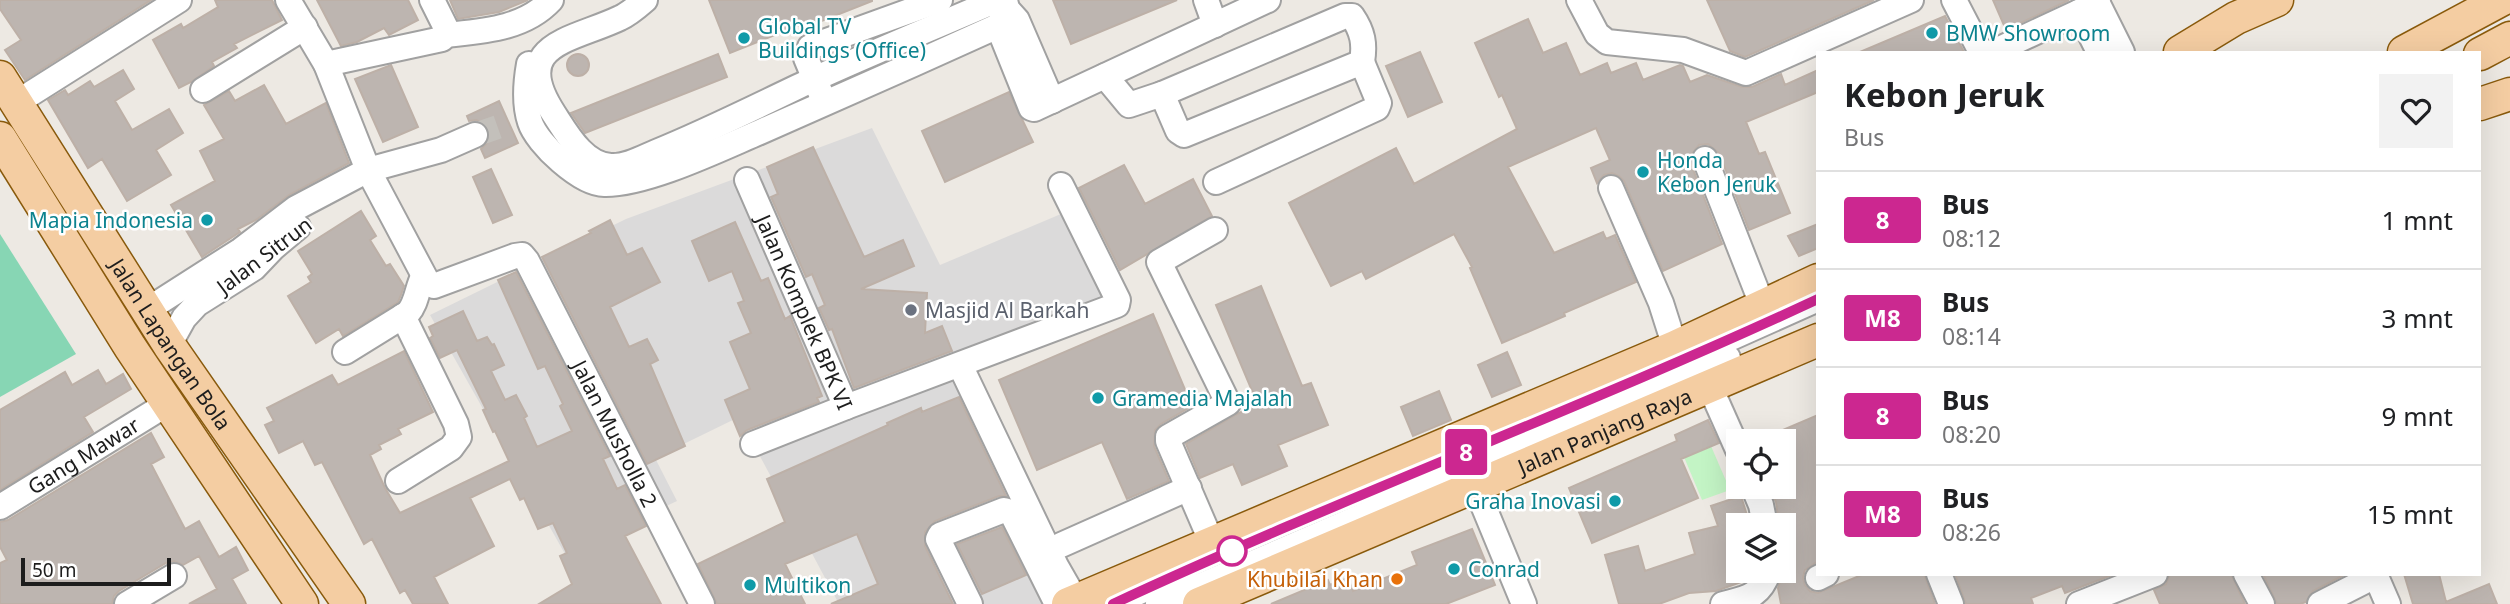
<!DOCTYPE html>
<html lang="id">
<head>
<meta charset="utf-8">
<style>
	body { margin:0; font-family:"Noto Sans",sans-serif; background:#f2f2f2; color:#202124; height:100vh; display:flex; flex-direction:column; font-size:26px; white-space:nowrap }
	* { box-sizing:border-box; margin:0 }
	p { font-size:23px; color:#757577 }
	.icon { flex:none; width:38px; height:38px; fill:none; stroke:currentColor; stroke-width:2; stroke-linecap:round; stroke-linejoin:round }
	.map { position:relative; flex:1; overflow:hidden }
	.panel { position:absolute; left:1816px; top:51px; width:665px; height:525px; display:flex; flex-direction:column; background:#fff; border-radius:0px; box-shadow:0 7px 28px #0002 }
	.panel>* { flex:none }
	.badge { padding:0 14px; border-radius:5px; font-size:24px; line-height:46px }
	.tools { position:absolute; left:1726px; top:429px; display:grid; gap:14px }
	.tools a { display:grid; place-items:center; width:70px; height:70px; border-radius:0px; background:#fff; box-shadow:0 7px 28px #0002; font-size:35px }
	.scale { position:absolute; left:21px; bottom:18px; width:150px; box-sizing:border-box; padding-left:7px; border:4px solid #1d1d1d; border-top:0; font-size:19px; line-height:24px; white-space:nowrap; color:#1d1d1d; -webkit-text-stroke:5px #fff; paint-order:stroke }
	.map>.badge { position:absolute; translate:-50% -50%; box-shadow:0 0 0 4px #fff }
	.round { display:grid; place-items:center; flex:none; width:74px; height:74px; border-radius:0px; background:#f2f2f2 }
	.head { display:flex; align-items:center; justify-content:space-between; height:119px; padding:0 28px }
	h1 { font-size:33px; font-weight:700; line-height:52px }
	ul { padding:0; list-style:none }
	li { display:flex; align-items:center; gap:21px; height:98px; padding:0 28px; border-top:2px solid #e0e0e0 }
	li div { flex:1 }
	li b { display:block; font-size:26px }
	li em { font-style:normal }
	li .badge { min-width:77px; font-weight:700; text-align:center }
	.map>svg:first-child { display:block }
</style>
</head>
<body>
<div class="map">
<svg width="2510" height="604" viewBox="0 0 2510 604">
	<rect width="100%" height="100%" fill="#ede9e3"/>
	<!-- residential -->
	<path fill="#dbdada" d="M872,128L940,265L1068,211L1107,303L961,369L1072,590L1041,604H839L739,417L655,458L677,501L565,554L430,315L626,219Z"/>
	<!-- park -->
	<path fill="#c3f4c5" d="M1711,446L1730,490L1702,500L1684,457Z"/>
	<!-- pitch -->
	<path fill="#87d6b4" d="M0,234L76,354L0,397Z"/>
	<!-- building -->
	<path fill="#bdb5b0" stroke="#bdb0a7" stroke-width="2" d="M0,0H151L25,80L5,50L21,40L0,9Z
		M215,0H272L282,20L234,44L237,48L212,62L214,66L191,82L179,88L153,40L181,24L183,28L218,7Z
		M317,0H408L418,20L389,35L384,28L357,42L341,46Z
		M450,0H528L499,12L458,19Z
		M709,0H872V1L814,24L812,20L730,53Z
		M1053,0H1177L1071,44Z
		M1707,0H1874L1745,57L1730,51Z
		M1993,0H2069L2006,30Z
		M1945,16L1964,52H1860Z
		M1528,19L1543,53L1566,43L1580,75L1607,63L1611,73L1636,63L1643,80L1680,65L1683,66L1690,82L1707,75L1742,87H1752L1781,74L1785,85L1818,70V92L1746,122L1759,154L1765,152L1790,213L1749,230L1719,153L1708,144L1699,145L1690,156L1691,164L1722,244L1663,271L1624,181L1619,176L1612,173L1604,175L1597,183L1591,168L1610,160L1596,128L1508,167L1554,253L1603,232L1606,239L1615,235L1636,282L1564,313L1565,316L1502,343L1470,268L1472,267L1454,234L1366,279L1362,271L1331,286L1289,203L1396,148L1414,184L1517,129L1502,95L1499,97L1475,43Z
		M1420,52L1442,102L1408,117L1386,66Z
		M718,54L727,77L585,133L571,113Z
		M567 65a11 11 0 1 1 22 0a11 11 0 1 1-22 0Z
		M391,65L418,127L383,142L355,79Z
		M123,70L134,89L115,101L132,130L169,109L183,133L156,150L171,175L127,201L102,159L88,168L48,100L65,90L68,95L90,81L94,87Z
		M264,85L286,124L326,103L349,163L289,195L256,220L238,229L240,232L202,257L171,205L215,181L200,151L224,139L204,105L229,91L235,101Z
		M1009,92L1033,142L945,182L922,131Z
		M499,101L518,143L485,158L481,149L487,143L489,130L483,123L476,120L469,121L467,116Z
		M813,147L864,257L903,240L914,266L861,289L927,293L925,333L942,326L952,351L854,388L832,329L829,330L819,308L825,305L812,274L806,277L771,197L778,194L767,167Z
		M1124,165L1145,204L1193,179L1212,216L1120,270L1079,188Z
		M491,169L512,215L493,223L473,177Z
		M361,211L376,236L370,240L386,266L390,264L404,286L401,295L398,302L343,336L339,329L316,343L288,296L311,282L308,277L312,274L298,251Z
		M610,220L627,255L642,248L660,282L610,307L629,347L647,339L658,360L650,364L685,446L647,464L542,257L591,233L589,231Z
		M735,222L761,281L768,278L785,319L790,316L822,396L817,398L819,402L747,430L740,436L725,400L750,389L730,342L751,333L738,303L744,301L732,271L709,281L692,241Z
		M1818,224V248L1799,256L1788,236Z
		M516,272L610,456L603,459L617,489L625,485L646,526L625,536L661,604H539L572,584L560,556L567,553L553,523L538,529L524,498L520,500L510,479L470,498L494,546L434,577L448,604H413L405,590L400,593L372,539L364,544L322,462L315,465L303,441L279,453L265,425L274,421L267,408L332,375L338,385L404,351L433,412L398,429L401,434L379,445L381,449L370,455L385,488L400,513L509,461L495,431L493,432L483,410L486,409L457,350L440,358L430,338L433,336L429,327L463,311L477,341L487,337L492,345L494,344L504,365L491,371L505,400L516,395L527,416L524,418L537,447L572,431L560,406L563,404L545,366L538,369L498,280Z
		M1261,286L1302,386L1311,383L1328,425L1278,445L1287,466L1242,485L1233,464L1200,478L1186,444L1239,413L1258,405L1216,305Z
		M1153,314L1192,406L1161,424L1155,430L1154,446L1169,481L1127,499L1102,442L1037,470L999,380Z
		M1507,352L1521,385L1492,397L1478,365Z
		M98,370L106,384L123,374L131,389L84,417L93,432L0,490V410L65,372L72,385Z
		M1439,391L1451,420L1413,436L1401,407Z
		M959,397L1006,496H999L935,521L925,532V546L953,604H831L878,584L857,534L785,564L805,604H717L698,564L785,522L767,479L888,425L887,423L921,408L922,412Z
		M1818,415V561L1805,570L1803,578L1805,585L1810,591L1818,593L1864,574H1924L1935,604H1781L1778,588L1784,568L1783,525H1779L1776,502L1769,486H1783V430Z
		M1708,420L1719,443L1681,459L1698,498L1592,543L1569,488L1677,441L1675,435Z
		M151,433L164,457L151,464L185,529L199,521L219,557L236,547L248,570L232,579L246,604H189L217,589L199,556L183,565L174,561L166,563L119,591L114,596L112,604H0V563L7,560L0,547V522L8,520Z
		M1741,496L1750,525H1738V570H1753L1747,580L1716,591L1689,593L1659,604H1619L1605,555L1638,546L1645,571L1695,554L1689,533L1718,526L1711,506Z
		M1002,527L1026,575L982,594L957,544Z
		M1472,529L1495,585L1446,604H1271L1328,580L1330,585L1348,578L1353,591L1417,565L1412,552Z
		M1955,574H2111L2112,575L2065,593L2062,586L2031,598L2033,604H1966Z
		M2170,574H2231L2245,604H2160L2154,590L2166,584Z
		M2263,574H2346L2313,591L2306,602L2300,604H2277Z
		M2404,574H2439L2446,602L2489,584L2497,604H2413Z"/>
	<g fill="none" stroke-linecap="round" stroke-linejoin="round">
		<!-- minor-tunnel -->
		<path stroke="#c3c0bb" stroke-width="24" stroke-dasharray="24 12" stroke-linecap="butt" d="M475,135L509,123"/>
		<!-- minor casing -->
		<g stroke="#a1a1a1" stroke-width="28">
			<g id="minor">
				<path id="s1" d="M288,0L326,64L368,170L428,283L434,286L515,256L522,255L527,261L702,604"/>
				<path d="M645,0C637,7 629,14 620,18C572,41 508,43 554,114C567,134 584,165 611,166C626,167 642,158 656,152C708,131 759,105 810,81C869,54 930,29 990,3L1007,9L1017,20L1052,101"/>
				<path d="M1206,0L1215,25"/>
				<path d="M1579,0L1597,34L1607,42L1683,50L1746,73L1911,0"/>
				<path d="M1954,0L1981,52"/>
				<path d="M2096,0L2122,52"/>
				<path d="M2079,12L2099,52"/>
				<path d="M998,26L1031,108L1034,109L1268,0"/>
				<path d="M446,35C483,31 524,29 551,0"/>
				<path d="M1993,52L2098,3"/>
				<path d="M326,64L442,39L447,30L432,0"/>
				<path d="M529,64C526,81 524,104 530,122C537,144 581,184 604,184C646,185 720,149 760,132C839,97 919,62 998,26L1007,9L1005,0"/>
				<path d="M1105,76L1129,105L1162,94L1178,131L1184,135L1362,62L1379,103L1377,108L1216,182"/>
				<path d="M203,90L305,27"/>
				<path d="M821,94L806,58L810,47L940,0"/>
				<path d="M1162,94L1345,16H1352C1363,32 1365,44 1362,62"/>
				<path d="M16,103L179,0"/>
				<path d="M1705,159L1763,307"/>
				<path id="s2" d="M747,180L846,407L1117,305L1118,300L1061,185"/>
				<path d="M1611,188L1661,303L1675,347"/>
				<path d="M147,310L241,250L296,208L368,170L441,150L475,135"/>
				<path d="M169,345L184,318L197,304L254,268L273,248L298,227"/>
				<path d="M345,352L408,313C417,303 417,288 423,277"/>
				<path d="M1695,354L1818,299"/>
				<path d="M960,365L1056,566L1076,601"/>
				<path d="M1710,387L1738,450"/>
				<path d="M753,444L846,407"/>
				<path d="M398,481L451,448L459,437L456,424L403,316"/>
				<path d="M1753,486L1761,505L1765,525"/>
				<path d="M1476,488L1524,604"/>
				<path id="s3" d="M0,507L167,404"/>
				<path d="M1212,543L1168,441V437L1228,403L1159,262L1215,230"/>
				<path d="M1061,545L1189,488"/>
				<path d="M1939,574L1951,604"/>
				<path d="M2246,574L2262,604"/>
				<path d="M2375,574L2388,604"/>
				<path d="M1818,578L1826,574"/>
				<path d="M127,604L174,576"/>
				<path d="M970,604L938,539L940,535L1004,510L1011,512L1057,604"/>
				<path d="M1113,604L1185,571"/>
				<path d="M1158,604L1728,358"/>
				<path d="M1723,604C1746,598 1761,597 1769,570"/>
				<path d="M2079,604L2155,574"/>
				<path d="M2320,604L2373,577L2375,574"/>
			</g>
		</g>
		<!-- major casing -->
		<g stroke="#895a0c" stroke-width="35">
			<g id="major">
				<path d="M2180,52L2236,18L2277,0"/>
				<path d="M2404,52L2501,0"/>
				<path d="M2480,54L2510,38"/>
				<path id="s4" d="M0,77L169,345L349,604"/>
				<path d="M2480,104L2510,94"/>
				<path d="M0,138L130,347L302,604"/>
				<path d="M1068,604L1675,347L1818,280"/>
				<path id="s5" d="M1199,604L1818,340"/>
			</g>
		</g>
		<!-- minor -->
		<use href="#minor" stroke="#fff" stroke-width="24"/>
		<!-- major -->
		<use href="#major" stroke="#f4cda2" stroke-width="32"/>
	</g>
	<g fill="none" stroke-linecap="round" stroke-linejoin="round">
		<!-- line casing -->
		<g stroke="#fff" stroke-width="16">
			<path id="line" d="M1113,604C1345,496 1586,407 1818,299"/>
		</g>
		<!-- line -->
		<use href="#line" stroke="#cc2790" stroke-width="10"/>
	</g>
	<!-- markers -->
	<g fill="#0f9aa8" stroke="#fff" stroke-width="2.5">
		<circle cx="1932" cy="33" r="7"/>
		<circle cx="744" cy="38" r="7"/>
		<circle cx="1643" cy="172" r="7"/>
		<circle cx="207" cy="220" r="7"/>
		<circle cx="1098" cy="398" r="7"/>
		<circle cx="1615" cy="501" r="7"/>
		<circle cx="1454" cy="569" r="7"/>
		<circle cx="750" cy="585" r="7"/>
	</g>
	<circle fill="#6b7280" stroke="#fff" stroke-width="2.5" cx="911" cy="310" r="7"/>
	<circle fill="#fff" stroke="#cc2790" stroke-width="3.5" cx="1232" cy="551" r="14"/>
	<circle fill="#e8710a" stroke="#fff" stroke-width="2.5" cx="1397" cy="579" r="7"/>
	<g text-anchor="middle" dominant-baseline="central" stroke-width="5" stroke-linejoin="round" paint-order="stroke">
		<!-- culture labels -->
		<g font-size="21" fill="#0d838f" stroke="#fff" text-anchor="start">
			<text x="758" y="26">Global TV<tspan x="758" dy="24">Buildings (Office)</tspan></text>
			<text x="1946" y="33">BMW Showroom</text>
			<text x="1657" y="160">Honda<tspan x="1657" dy="24">Kebon Jeruk</tspan></text>
			<text x="193" y="220" text-anchor="end">Mapia Indonesia</text>
			<text x="1112" y="398">Gramedia Majalah</text>
			<text x="1601" y="501" text-anchor="end">Graha Inovasi</text>
			<text x="1468" y="569">Conrad</text>
			<text x="764" y="585">Multikon</text>
		</g>
		<!-- street labels -->
		<g font-size="21" fill="#1d1d1d" stroke="#fff">
			<text transform="translate(264 255) rotate(-37)">Jalan Sitrun</text>
			<text stroke="none"><textPath href="#s2" startOffset="144">Jalan Komplek BPK VI</textPath></text>
			<text stroke="none"><textPath href="#s4" startOffset="317">Jalan Lapangan Bola</textPath></text>
			<text stroke="none"><textPath href="#s1" startOffset="618">Jalan Musholla 2</textPath></text>
			<text stroke="none"><textPath href="#s5" startOffset="441">Jalan Panjang Raya</textPath></text>
			<text stroke="none"><textPath href="#s3" startOffset="98">Gang Mawar</textPath></text>
		</g>
		<!-- worship labels -->
		<g font-size="21" fill="#5b616d" stroke="#fff" text-anchor="start">
			<text x="925" y="310">Masjid Al Barkah</text>
		</g>
		<!-- food labels -->
		<g font-size="21" fill="#c56008" stroke="#fff" text-anchor="end">
			<text x="1383" y="579">Khubilai Khan</text>
		</g>
	</g>
</svg>
<div class="tools">
<a><svg class="icon" aria-label="locate" viewBox="0 0 24 24"><circle cx="12" cy="12" r="6"/><path d="M12 2v4M12 18v4M2 12h4M18 12h4"/></svg></a>
<a><svg class="icon" aria-label="layers" viewBox="0 0 24 24"><path d="M12 4l9 5-9 5-9-5zM3 14l9 5 9-5"/></svg></a>
</div>
<div class="scale">50 m</div>
<b class="badge" style="left:1466px;top:452px;background:#cc2790;color:#fff">8</b>
<section class="panel">
<div class="head"><div><h1>Kebon Jeruk</h1><p>Bus</p></div><a class="round"><svg class="icon" aria-label="heart" viewBox="0 0 24 24"><path d="M12 20l-8-8c-3-5 5-10 8-4 3-6 11-1 8 4z"/></svg></a></div>
<ul>
<li><span class="badge" style="background:#cc2790;color:#fff">8</span><div><b>Bus</b><p>08:12</p></div><em>1 mnt</em></li>
<li><span class="badge" style="background:#cb2990;color:#fff">M8</span><div><b>Bus</b><p>08:14</p></div><em>3 mnt</em></li>
<li><span class="badge" style="background:#cc2790;color:#fff">8</span><div><b>Bus</b><p>08:20</p></div><em>9 mnt</em></li>
<li><span class="badge" style="background:#cb2990;color:#fff">M8</span><div><b>Bus</b><p>08:26</p></div><em>15 mnt</em></li>
</ul>
</section>
</div>
</body>
</html>
